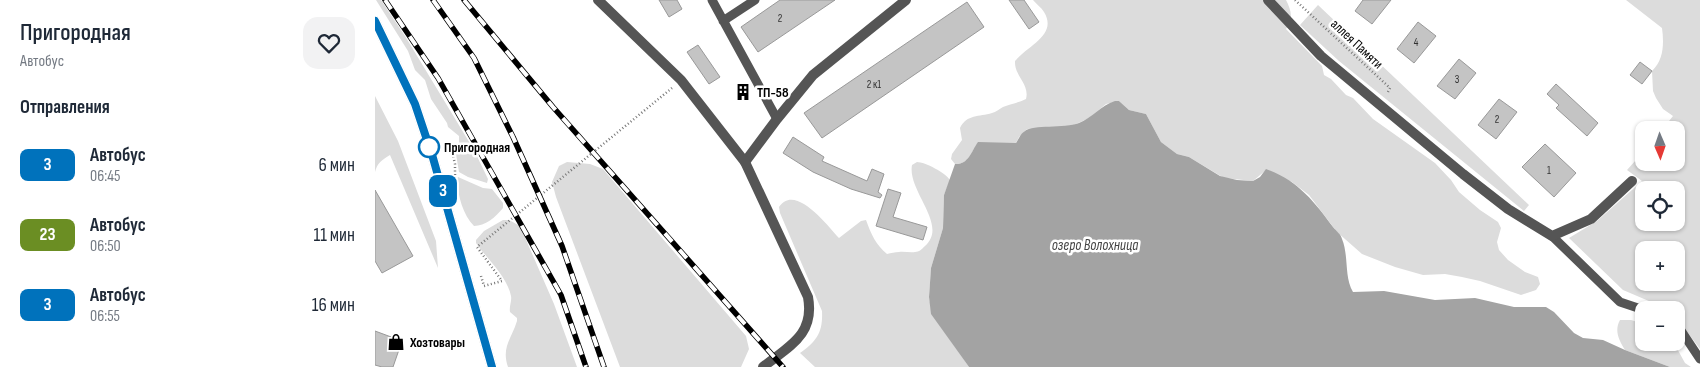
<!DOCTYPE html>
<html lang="ru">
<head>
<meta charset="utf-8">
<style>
	body { margin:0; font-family:"Sofia Sans Condensed",sans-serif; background:#f2f2f3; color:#1f2937; height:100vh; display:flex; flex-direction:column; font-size:19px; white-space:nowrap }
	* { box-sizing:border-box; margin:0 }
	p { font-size:16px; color:#747a83 }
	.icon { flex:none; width:28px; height:28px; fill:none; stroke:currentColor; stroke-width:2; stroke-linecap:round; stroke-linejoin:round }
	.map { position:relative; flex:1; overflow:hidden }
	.side { display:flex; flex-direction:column; background:#fff; width:375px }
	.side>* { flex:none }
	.badge { padding:0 10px; border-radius:8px; font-size:18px; line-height:32px }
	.needle { width:32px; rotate:178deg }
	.fabs { position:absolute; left:1260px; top:121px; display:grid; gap:10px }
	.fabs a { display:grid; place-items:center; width:50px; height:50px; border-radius:10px; background:#fff; box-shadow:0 1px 4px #0004; font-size:25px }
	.map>.badge { position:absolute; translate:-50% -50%; box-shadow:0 0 0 2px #fff }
	h2 { padding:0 20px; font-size:19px; line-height:45px }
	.round { display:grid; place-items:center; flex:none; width:52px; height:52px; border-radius:15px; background:#f2f2f3 }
	.headline { display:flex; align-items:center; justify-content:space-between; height:85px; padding:0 20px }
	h1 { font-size:24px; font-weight:600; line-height:38px }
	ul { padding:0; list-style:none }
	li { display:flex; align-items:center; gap:15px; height:70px; padding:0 20px }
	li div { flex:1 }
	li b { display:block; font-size:19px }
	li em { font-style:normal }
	li .badge { min-width:55px; font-weight:700; text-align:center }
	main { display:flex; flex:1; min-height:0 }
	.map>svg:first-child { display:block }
</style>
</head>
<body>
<main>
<section class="side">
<div class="headline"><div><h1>Пригородная</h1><p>Автобус</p></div><a class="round"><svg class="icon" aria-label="heart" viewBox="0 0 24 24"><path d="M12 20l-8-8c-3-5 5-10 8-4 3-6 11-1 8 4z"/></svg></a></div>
<h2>Отправления</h2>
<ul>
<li><span class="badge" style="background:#0072bc;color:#fff">3</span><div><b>Автобус</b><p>06:45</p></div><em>6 мин</em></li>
<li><span class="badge" style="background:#6b8e23;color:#fff">23</span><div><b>Автобус</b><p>06:50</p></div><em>11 мин</em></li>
<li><span class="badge" style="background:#0072bc;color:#fff">3</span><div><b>Автобус</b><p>06:55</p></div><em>16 мин</em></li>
</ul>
</section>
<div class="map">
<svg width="1325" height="367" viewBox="0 0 1325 367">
	<rect width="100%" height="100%" fill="#fff"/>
	<!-- green -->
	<path fill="#dcdcdc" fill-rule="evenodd" d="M1,0H6L30,36L99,150L113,179L112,183L93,177L84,172L81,154L82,147L84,145V136L73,127L72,123L56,99L50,80L40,70L33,51Z
		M658,0H911C916,10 919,19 911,29L947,66L949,75L956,79L971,95L978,98L998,119L1060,163L1076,180L1084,192L1105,210L1123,222L1126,228L1122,242L1124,250L1133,260L1150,272L1163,277L1165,284L1161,290L1146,295L1105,281L1087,277L1070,274L1048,275L1020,267L987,254L962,232L934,195L917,182L891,170L878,181L849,178L814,157L802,154L786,142L771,114L754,110L744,101L731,104L714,118L699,125L686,127L652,129L644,137L641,143H603C596,152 593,165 580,164L576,159L577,154L587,140L585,128C592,114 604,117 617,113C621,112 624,109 628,107C635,104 643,103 651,99C655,84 639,76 640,61C653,45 683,35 669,12C666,7 661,4 658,0Z
		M1251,0H1325V349L1301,317V310H1295L1248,290L1194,238L1222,221L1267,181L1252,170L1269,151V162H1301V130H1287L1298,116L1288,109L1281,98L1278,91L1277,71C1289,60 1289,43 1287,28ZM1269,190H1301V222H1269ZM1269,250H1301V282H1269Z
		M943,5L1154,205L1149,211L964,61L925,25Z
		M0,96L23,141L61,241L63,268L15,155C7,160 2,163 0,172Z
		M192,162L215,164L228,169L371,336L374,349L366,367H245L181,197L177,182L184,166Z
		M542,162C550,162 571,173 575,180L569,195L568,228L556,268L554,297L557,314L594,367H440L425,353C442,341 448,332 447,311L405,213L404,207C420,183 452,225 464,238L486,221L491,220C496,234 501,245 512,254C516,253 520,252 524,252C529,251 535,253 540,252C544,252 547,249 550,246C574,225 532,191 537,165Z
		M83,177L108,188L117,189L128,203V208C121,217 110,226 99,226C88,215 83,196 82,180Z
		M128,220H134L145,226L179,304L202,367H133C126,347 137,338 142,321V318L135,312C134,306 137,301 136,296C132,276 112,259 101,243V240L109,231Z
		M1245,320H1256L1269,324V342L1299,343L1310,363L1316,367H1295L1250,350C1244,340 1239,331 1245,320Z"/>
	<!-- water -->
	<path fill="#a3a3a3" d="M740,101H744L754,110L771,114L786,142L802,154L814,157L845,176L862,180L878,181L885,177L891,169C922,180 939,201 958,227C961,231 966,234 967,239C974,256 969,277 978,292L1009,291L1060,300L1100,298L1139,307H1171L1179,312L1199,333L1208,338L1228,340L1250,350L1295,367H594L556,314L554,297L556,268L568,228L569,195L580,164C593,165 596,152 603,142L641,143C644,139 645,134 650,131C658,124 689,129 704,123C717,118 726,105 740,101Z"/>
	<!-- building -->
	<path fill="#c4c4c4" stroke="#999" d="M284,0H302L307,9L294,17Z
		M405,0H460L383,52L366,27Z
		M634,0H649L664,22L654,29Z
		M988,0H1016L997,24L980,11Z
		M592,2L609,27L447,138L429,113Z
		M1043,22L1061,36L1039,63L1022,49Z
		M323,45L345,77L334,84L312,52Z
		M1084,59L1101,73L1080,99L1062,86Z
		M1265,62L1277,71L1267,84L1255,75Z
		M1181,84L1223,123L1212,136L1181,108L1184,105L1172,94Z
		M1124,99L1142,112L1121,139L1103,125Z
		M418,137L449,157L447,161L492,181L497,169L509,174L503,192L507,195L505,198L476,189L438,172L408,153Z
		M1170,144L1201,173L1179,197L1147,167Z
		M513,189L526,193L518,217L552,227L548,240L501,226Z
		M0,190L38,256L7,273L0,261Z
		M0,331L27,341L18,367H7L0,365Z"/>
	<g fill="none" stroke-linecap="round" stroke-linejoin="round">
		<!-- path -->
		<path stroke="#777" stroke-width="2.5" stroke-dasharray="1 2.5" stroke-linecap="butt" d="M920,0L1015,88L1012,94
			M75,143L80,164V187
			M106,276L109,286L127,281L102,247L297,88"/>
		<!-- service -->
		<path stroke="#555" stroke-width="9" d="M337,0L402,119
			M348,21L380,0
			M1177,236L1245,302L1269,310
			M1301,323L1325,359"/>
		<!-- minor -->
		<path stroke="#555" stroke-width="10" d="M893,0L946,56L1088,174L1133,209L1177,236L1216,219L1257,181
			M370,162L402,119L438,75L531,0"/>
		<!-- tertiary -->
		<path stroke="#555" stroke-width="10" d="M223,0L306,80L370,162L433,297C440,335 414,346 388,367"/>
		<!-- secondary -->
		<path stroke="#222" stroke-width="10" d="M0,21L40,104L58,158L117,367"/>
		<!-- rail casing -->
		<g stroke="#000" stroke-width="5.5">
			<path id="rail" d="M10,0L63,78L186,295L211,367
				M58,0L99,58L138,137L187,246L229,367
				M89,0L178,107L408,367"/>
		</g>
		<!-- rail -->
		<use href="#rail" stroke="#fff" stroke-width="4" stroke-dasharray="11" stroke-linecap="butt"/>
	</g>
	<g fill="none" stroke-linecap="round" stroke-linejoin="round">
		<!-- line casing -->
		<g stroke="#fff" stroke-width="11">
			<path id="line" d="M0,21L40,104L58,158L117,367"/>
		</g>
		<!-- line -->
		<use href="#line" stroke="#0072bc" stroke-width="8"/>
	</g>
	<!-- icons -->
	<defs>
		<g id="building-bare" transform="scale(1.35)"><path d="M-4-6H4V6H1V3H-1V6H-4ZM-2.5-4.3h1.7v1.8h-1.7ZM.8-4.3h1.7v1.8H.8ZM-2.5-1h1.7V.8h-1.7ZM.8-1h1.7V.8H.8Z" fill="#000" stroke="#fff" stroke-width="2.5" paint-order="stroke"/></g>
		<g id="shop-bare" transform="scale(1.35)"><path d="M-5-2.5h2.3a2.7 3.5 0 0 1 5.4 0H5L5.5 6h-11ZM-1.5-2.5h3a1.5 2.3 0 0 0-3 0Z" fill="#000" stroke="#fff" stroke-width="2.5" paint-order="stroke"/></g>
	</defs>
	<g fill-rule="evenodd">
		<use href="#building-bare" x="368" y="92"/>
		<use href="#shop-bare" x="21" y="342"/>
	</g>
	<!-- markers -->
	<circle fill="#fff" stroke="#0072bc" stroke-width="2.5" cx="54" cy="147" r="10"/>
	<g text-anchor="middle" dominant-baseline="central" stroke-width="5" stroke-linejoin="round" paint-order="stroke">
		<!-- number labels -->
		<g font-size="11" fill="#313131">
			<text x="405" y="18">2</text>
			<text x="1041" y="42">4</text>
			<text x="1082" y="79">3</text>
			<text x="499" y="84">2 к1</text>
			<text x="1122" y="119">2</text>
			<text x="1174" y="170">1</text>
		</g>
		<!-- street labels -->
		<g font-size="14" fill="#000" stroke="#fff">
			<text transform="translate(982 44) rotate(43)">аллея Памяти</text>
		</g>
		<!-- poi labels -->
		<g font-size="14" font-weight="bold" fill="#000" stroke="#fff" text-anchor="start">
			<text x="382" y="92">ТП-58</text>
			<text x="35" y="342">Хозтовары</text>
		</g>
		<!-- stop labels -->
		<g font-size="14" font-weight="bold" fill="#000" stroke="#fff" text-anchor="start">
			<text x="69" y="147">Пригородная</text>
		</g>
		<!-- water labels -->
		<g font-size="15" font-style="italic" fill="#444" stroke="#fff">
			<text x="720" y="245">озеро Волохница</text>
		</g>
	</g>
</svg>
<div class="fabs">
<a><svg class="needle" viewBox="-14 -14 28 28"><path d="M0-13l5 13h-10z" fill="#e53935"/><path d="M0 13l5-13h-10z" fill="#747a83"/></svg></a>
<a><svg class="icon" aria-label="locate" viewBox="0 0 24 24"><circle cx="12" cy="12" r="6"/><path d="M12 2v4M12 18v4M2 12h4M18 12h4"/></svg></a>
<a>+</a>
<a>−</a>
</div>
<b class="badge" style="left:68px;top:191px;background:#0072bc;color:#fff">3</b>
</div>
</main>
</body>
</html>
